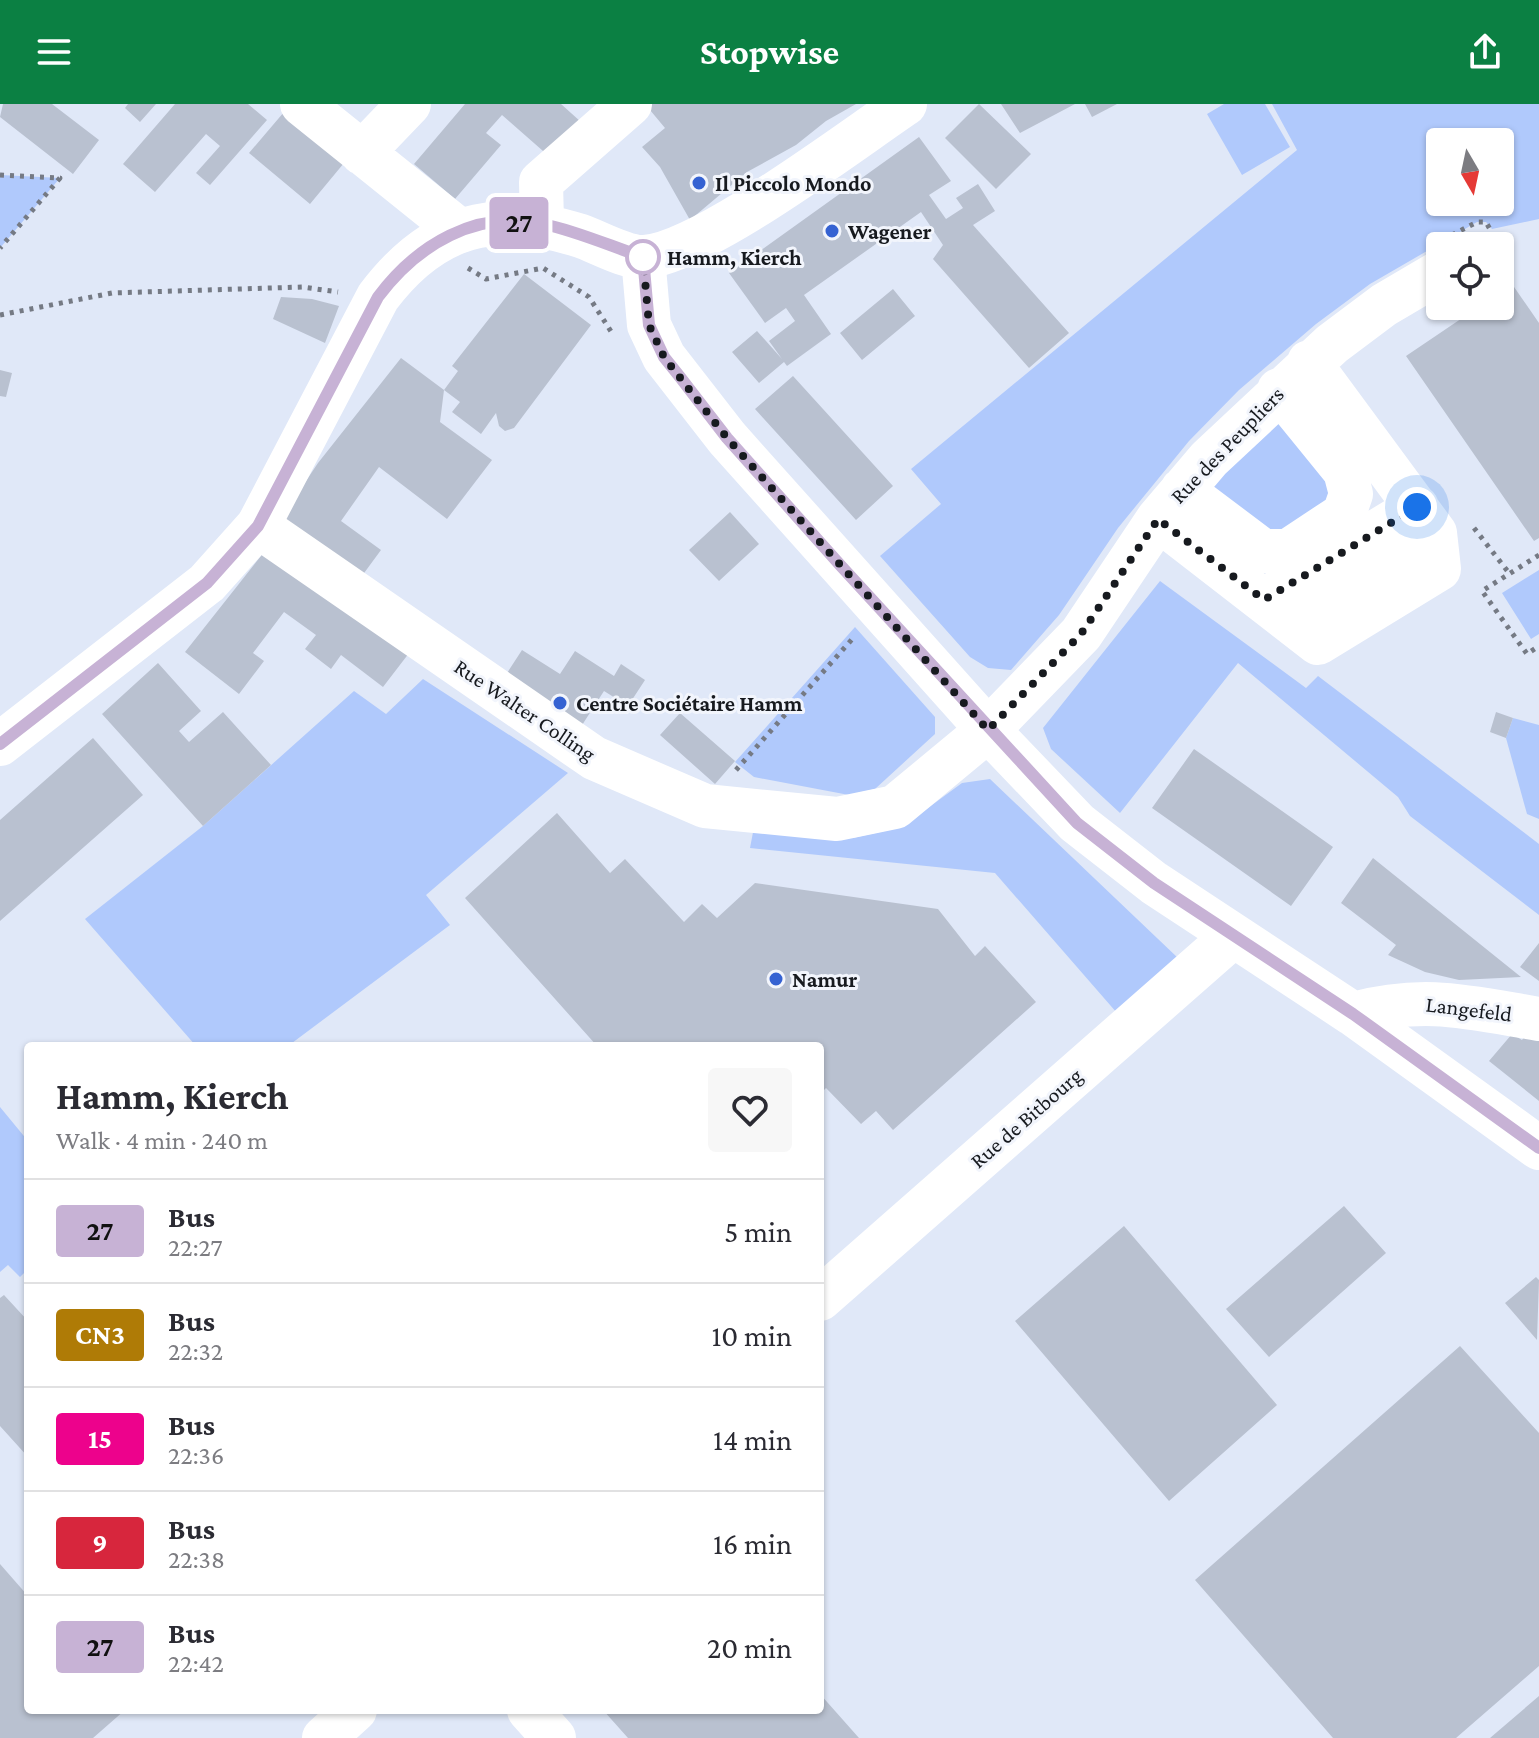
<!DOCTYPE html>
<html lang="en">
<head>
<meta charset="utf-8">
<style>
	body { margin:0; font-family:"Crimson Pro",serif; background:#f7f7f7; color:#2b2b33; height:100vh; display:flex; flex-direction:column; font-size:30px; white-space:nowrap }
	* { box-sizing:border-box; margin:0 }
	p { font-size:26px; color:#7c7c81 }
	.icon { flex:none; width:44px; height:44px; fill:none; stroke:currentColor; stroke-width:2; stroke-linecap:round; stroke-linejoin:round }
	.map { position:relative; flex:1; overflow:hidden }
	.drawer { position:absolute; left:24px; top:938px; width:800px; height:672px; display:flex; flex-direction:column; background:#fff; border-radius:8px; box-shadow:0 2px 6px #0004 }
	.drawer>* { flex:none }
	.badge { padding:0 16px; border-radius:6px; font-size:28px; line-height:52px }
	.needle { width:52px; rotate:171deg }
	.controls { position:absolute; left:1426px; top:24px; display:grid; gap:16px }
	.controls a { display:grid; place-items:center; width:88px; height:88px; border-radius:8px; background:#fff; box-shadow:0 2px 6px #0004; font-size:40px }
	.you { position:absolute; width:40px; height:40px; margin:-20px; border:6px solid #fff; border-radius:50%; background:#1a73e8; box-shadow:0 0 0 12px #1a73e833 }
	.map>.badge { position:absolute; translate:-50% -50%; box-shadow:0 0 0 4px #fff }
	.round { display:grid; place-items:center; flex:none; width:84px; height:84px; border-radius:8px; background:#f7f7f7 }
	.overview { display:flex; align-items:center; justify-content:space-between; height:136px; padding:0 32px }
	h1 { font-size:38px; font-weight:700; line-height:60px }
	ul { padding:0; list-style:none }
	li { display:flex; align-items:center; gap:24px; height:104px; padding:0 32px; border-top:2px solid #e1e1e2 }
	li div { flex:1 }
	li b { display:block; font-size:30px }
	li em { font-style:normal }
	li .badge { min-width:88px; font-weight:700; text-align:center }
	header { display:flex; justify-content:space-between; align-items:center; height:104px; padding:0 32px; background:#0b8043; color:#fff; font-size:36px; font-weight:700 }
	.map>svg:first-child { display:block }
</style>
</head>
<body>
<header><svg class="icon" aria-label="menu" viewBox="0 0 24 24"><path d="M4 6h16M4 12h16M4 18h16"/></svg>Stopwise<svg class="icon" aria-label="share" viewBox="0 0 24 24"><path d="M12 15V3M7 8l5-5 5 5M5 13v7h14v-7"/></svg></header>
<div class="map">
<svg width="1539" height="1634" viewBox="0 0 1539 1634">
	<rect width="100%" height="100%" fill="#e0e8f8"/>
	<!-- green -->
	<path fill="#b0c9fc" fill-rule="evenodd" d="M1224,0H1265L1290,43L1242,71L1207,10Z
		M1272,0H1539V115L1492,125L1486,118H1477L1370,180L1316,220L1239,286L1189,337L1118,424L1059,511L1011,566L988,564L970,553L880,452L941,400L911,365L1297,46ZM1440,38H1500V98H1440Z
		M0,71L60,74L0,144Z
		M1280,311L1340,378L1337,402L1265,437L1207,386Z
		M1539,466V530L1531,535L1502,489Z
		M1160,477L1306,584L1318,572L1539,740V811L1410,712L1398,693L1238,559L1120,709L1051,645L1043,624Z
		M855,523L935,613V630L875,685L849,691L754,673L735,658Z
		M423,575L568,669L426,791L450,821L288,942H196L85,815L203,722L354,587L386,610Z
		M1513,614L1539,621V715L1527,710L1506,634Z
		M990,675L1178,854L1117,909L995,769L750,744L754,723L853,734L902,723L962,679Z
		M0,1003L28,1037V1165L20,1173L8,1161L0,1168Z"/>
	<!-- building -->
	<path fill="#b9c1d0" d="M3,0H52L99,36L73,70L0,13Z
		M128,0H156L140,18L125,4Z
		M175,0H248L267,16L210,81L196,69L220,42L206,30L155,88L123,60Z
		M465,0H561L581,18L551,54L502,11L486,29L501,41L455,95L414,60Z
		M645,0H856L826,17L796,41L747,68L690,116L660,63L642,43L665,24Z
		M979,0L1031,50L996,85L945,34Z
		M1001,0H1075L1020,29Z
		M1085,0H1117L1092,13Z
		M284,8L344,59L310,100L249,49Z
		M919,33L951,77L929,91L946,115L963,104L956,94L978,80L995,107L973,121L1069,229L1029,264L933,155L943,141L921,108L804,191L831,230L787,262L784,258L759,279L732,248L757,227L782,255L769,237L795,217L786,204L765,219L729,169Z
		M524,170L591,221L514,324L505,327L499,322L496,309L481,330L452,308L460,298L444,286L458,267L452,262Z
		M1512,180L1539,219V434L1534,437L1406,252L1480,202H1500V188Z
		M893,185L915,212L862,256L840,229Z
		M281,193L312,195L339,202L325,239L273,215Z
		M401,254L444,286L440,318L492,356L447,415L379,363L341,417L381,446L356,480L276,422L318,359Z
		M0,266L12,269L6,293L0,292Z
		M793,272L893,382L856,416L755,305Z
		M730,408L759,440L719,477L689,446Z
		M272,438L416,540L383,583L341,551L331,565L305,545L316,531L284,508L253,549L264,557L239,590L185,548Z
		M522,546L560,570L575,547L614,572L621,560L645,576L628,602L604,587L575,632L498,583Z
		M158,559L201,607L179,627L189,638L223,608L271,661L203,722L102,610Z
		M1496,608L1513,614L1506,634L1490,628Z
		M680,609L735,657L715,680L660,631Z
		M93,634L143,691L0,817V716Z
		M1194,645L1333,743L1291,802L1152,704Z
		M557,709L610,769L625,755L684,818L702,800L717,814L755,779L938,805L975,852L985,842L1036,898L893,1026L876,1007L861,1020L826,984L820,990V942H597L465,794Z
		M1373,754L1521,873L1459,876L1425,868L1388,851L1396,841L1341,799Z
		M1539,839V877L1520,863Z
		M1529,926L1539,934V997L1489,957L1512,930L1522,936Z
		M1344,1102L1386,1149L1269,1253L1226,1205Z
		M1124,1122L1277,1301L1169,1397L1015,1217Z
		M1536,1173L1539,1176L1537,1236L1505,1199Z
		M4,1191L28,1217V1353L0,1322V1194Z
		M1460,1242L1539,1329V1562L1456,1634H1333L1195,1476Z
		M0,1460L28,1492V1606H125L93,1634H0Z
		M820,1590L859,1634H628L603,1606H820Z
		M1539,1592V1634H1490Z"/>
	<g fill="none" stroke-linecap="round" stroke-linejoin="round">
		<!-- path -->
		<path stroke="#757a84" stroke-width="5" stroke-dasharray="4 6" stroke-linecap="butt" d="M0,71L60,74L0,144
			M1452,131L1477,118H1486L1497,138
			M468,164L486,175L543,164L589,193L612,229
			M0,211L112,189L302,183L338,188
			M1474,424L1509,469
			M1539,451L1482,487L1527,550L1539,542
			M736,666L854,533"/>
		<!-- minor -->
		<path stroke="#fff" stroke-width="44" d="M302,0L460,127
			M362,49L409,0
			M542,119L541,78L630,0
			M643,153L649,221L664,253L727,334L988,626L1077,719L1154,779L1353,910L1539,1044
			M1182,386L1263,447H1288L1344,410L1351,390L1345,367L1279,286
			M1158,415L1318,539L1439,465L1435,429L1309,258
			M258,422L594,654L705,702L837,715L895,703L988,626L1081,530L1158,415L1209,355L1332,240L1384,201L1440,168
			M1264,496L1417,403
			M1286,514L1359,478L1435,429
			M1353,910C1425,891 1467,903 1539,915
			M820,1195L1232,833
			M529,1606L554,1634
			M324,1634L355,1606"/>
		<!-- major -->
		<path stroke="#fff" stroke-width="44" d="M0,640L207,479L258,422L378,193C433,120 495,104 581,132C598,138 626,154 644,153C703,149 850,37 905,0"/>
	</g>
	<g fill="none" stroke-linecap="round" stroke-linejoin="round">
		<!-- line casing -->
		<g stroke="#fff" stroke-width="18">
			<path id="line" d="M0,640L207,479L258,422L378,193C417,141 476,105 543,120C577,127 610,142 643,153L649,221L664,253L680,273L727,334L841,462L1077,719L1154,779L1353,910L1539,1044"/>
		</g>
		<!-- line -->
		<use href="#line" stroke="#c7b2d5" stroke-width="12"/>
		<!-- walk -->
		<path stroke="#171a1f" stroke-width="8" stroke-dasharray="0 14.4" d="M643,153L649,221L664,253L727,334L988,626L1081,530L1158,415L1264,496L1417,403"/>
	</g>
	<!-- markers -->
	<g fill="#3562d2" stroke="#f2f5fc" stroke-width="3">
		<circle cx="699" cy="79" r="8"/>
		<circle cx="832" cy="127" r="8"/>
		<circle cx="560" cy="599" r="8"/>
		<circle cx="776" cy="875" r="8"/>
	</g>
	<circle fill="#fff" stroke="#c7b2d5" stroke-width="4" cx="643" cy="153" r="16"/>
	<g text-anchor="middle" dominant-baseline="central" stroke-width="6" stroke-linejoin="round" paint-order="stroke">
		<!-- poi labels -->
		<g font-size="22" font-weight="bold" fill="#171a1f" stroke="#f2f5fc" text-anchor="start">
			<text x="715" y="79">Il Piccolo Mondo</text>
			<text x="848" y="127">Wagener</text>
			<text x="576" y="599">Centre Sociétaire Hamm</text>
			<text x="792" y="875">Namur</text>
		</g>
		<!-- stop labels -->
		<g font-size="22" font-weight="bold" fill="#171a1f" stroke="#f2f5fc" text-anchor="start">
			<text x="667" y="153">Hamm, Kierch</text>
		</g>
		<!-- street labels -->
		<g font-size="22" fill="#171a1f" stroke="#f2f5fc">
			<text transform="translate(1227 341) rotate(-46)">Rue des Peupliers</text>
			<text transform="translate(525 606) rotate(34)">Rue Walter Colling</text>
			<text transform="translate(1469 905) rotate(7)">Langefeld</text>
			<text transform="translate(1026 1014) rotate(-41)">Rue de Bitbourg</text>
		</g>
	</g>
</svg>
<div class="controls">
<a><svg class="needle" viewBox="-14 -14 28 28"><path d="M0-13l5 13h-10z" fill="#e53935"/><path d="M0 13l5-13h-10z" fill="#7c7c81"/></svg></a>
<a><svg class="icon" aria-label="locate" viewBox="0 0 24 24"><circle cx="12" cy="12" r="6"/><path d="M12 2v4M12 18v4M2 12h4M18 12h4"/></svg></a>
</div>
<div class="you" style="left:1417px;top:403px"></div>
<b class="badge" style="left:519px;top:119px;background:#c7b2d5;color:#111">27</b>
<section class="drawer">
<div class="overview"><div><h1>Hamm, Kierch</h1><p>Walk · 4 min · 240 m</p></div><a class="round"><svg class="icon" aria-label="heart" viewBox="0 0 24 24"><path d="M12 20l-8-8c-3-5 5-10 8-4 3-6 11-1 8 4z"/></svg></a></div>
<ul>
<li><span class="badge" style="background:#c7b2d5;color:#111">27</span><div><b>Bus</b><p>22:27</p></div><em>5 min</em></li>
<li><span class="badge" style="background:#af7b06;color:#fff">CN3</span><div><b>Bus</b><p>22:32</p></div><em>10 min</em></li>
<li><span class="badge" style="background:#ed028c;color:#fff">15</span><div><b>Bus</b><p>22:36</p></div><em>14 min</em></li>
<li><span class="badge" style="background:#d7263d;color:#fff">9</span><div><b>Bus</b><p>22:38</p></div><em>16 min</em></li>
<li><span class="badge" style="background:#c7b2d5;color:#111">27</span><div><b>Bus</b><p>22:42</p></div><em>20 min</em></li>
</ul>
</section>
</div>
</body>
</html>
